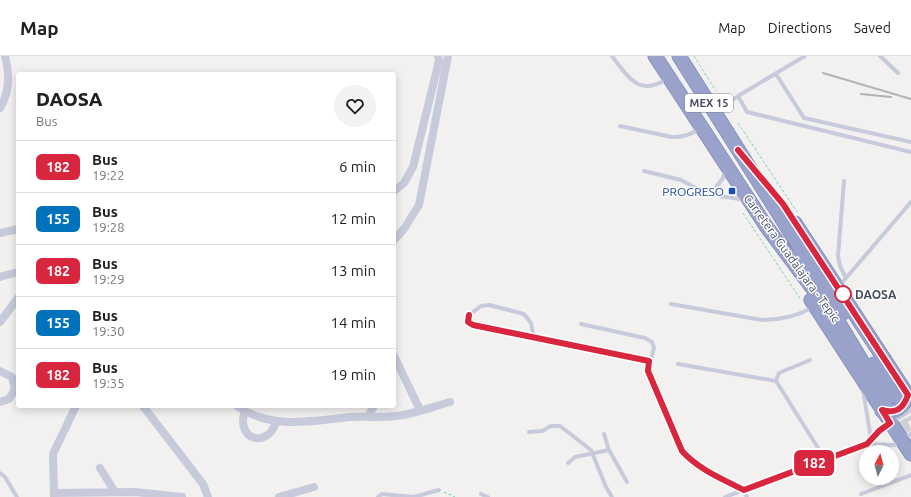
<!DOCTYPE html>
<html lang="en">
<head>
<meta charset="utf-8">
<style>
	body { margin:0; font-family:Ubuntu,sans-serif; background:#f2f2f2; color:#202124; height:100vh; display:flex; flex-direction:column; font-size:15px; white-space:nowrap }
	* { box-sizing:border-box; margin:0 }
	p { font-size:13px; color:#757577 }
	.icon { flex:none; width:22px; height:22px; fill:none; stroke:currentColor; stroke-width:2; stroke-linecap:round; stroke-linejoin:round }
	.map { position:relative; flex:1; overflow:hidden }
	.drawer { position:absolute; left:16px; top:16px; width:380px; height:336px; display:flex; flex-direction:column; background:#fff; border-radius:4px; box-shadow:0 2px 10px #0003 }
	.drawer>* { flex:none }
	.badge { padding:0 8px; border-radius:6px; font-size:14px; line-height:26px }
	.needle { width:26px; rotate:6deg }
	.controls { position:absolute; left:859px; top:389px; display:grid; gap:8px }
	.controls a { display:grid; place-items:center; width:40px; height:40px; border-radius:50%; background:#fff; box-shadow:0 2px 10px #0003; font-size:20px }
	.map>.badge { position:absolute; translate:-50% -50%; box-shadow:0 0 0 2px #fff }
	.round { display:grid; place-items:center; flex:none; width:42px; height:42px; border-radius:21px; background:#f2f2f2 }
	.overview { display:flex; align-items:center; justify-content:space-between; height:68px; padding:0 20px }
	h1 { font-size:19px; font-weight:800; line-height:30px }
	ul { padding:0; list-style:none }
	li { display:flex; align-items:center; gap:12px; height:52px; padding:0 20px; border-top:1px solid #e0e0e0 }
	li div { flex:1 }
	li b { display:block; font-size:15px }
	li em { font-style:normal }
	li .badge { min-width:44px; font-weight:700; text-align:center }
	header { display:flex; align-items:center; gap:24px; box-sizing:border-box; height:56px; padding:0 20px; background:#fff; border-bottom:1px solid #e0e0e0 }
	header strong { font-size:19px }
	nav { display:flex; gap:22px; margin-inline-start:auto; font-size:14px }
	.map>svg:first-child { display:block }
</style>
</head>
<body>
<header>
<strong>Map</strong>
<nav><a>Map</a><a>Directions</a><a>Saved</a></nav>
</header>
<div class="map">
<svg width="911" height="441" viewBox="0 0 911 441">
	<rect width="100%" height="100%" fill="#f3f1f0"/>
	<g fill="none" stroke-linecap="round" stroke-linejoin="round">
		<!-- trunk-tunnel -->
		<path stroke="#d0d0d3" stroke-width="14" stroke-dasharray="14 7" stroke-linecap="butt" d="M897,343L911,364
			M888,348L911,384"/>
		<!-- trunk casing -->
		<g stroke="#6e7ab0" stroke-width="15">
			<path id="trunk" d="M655,0L766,170L840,269L886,345
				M679,0L842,258
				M795,167L911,344
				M811,244L911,398
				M874,308L895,340
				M882,355C896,358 903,353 908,339"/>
		</g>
		<!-- path -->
		<path stroke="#6fd6c3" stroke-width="1" stroke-dasharray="3 2" stroke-linecap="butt" d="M694,0L716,35
			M738,67L797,156
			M743,157L801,244
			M444,436L455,441"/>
		<!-- service -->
		<path stroke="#c6cada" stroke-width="4" d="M612,0C628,21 639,41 667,23
			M880,0L898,17
			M776,18L804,62L911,86
			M738,40L805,0
			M717,56L738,40L747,56L911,96
			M620,70L672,81C682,81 692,79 700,72
			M644,115L681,124L698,133L712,136L720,140L746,144
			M844,125L838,200L840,210L846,222
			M712,136L723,122L725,114
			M840,229L911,146
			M671,248L762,264C778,264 801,260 813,250
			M581,268L645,282L652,286L654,292L648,315L681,395C689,404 699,410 709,416C722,423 741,428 747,441
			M534,282L531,267L524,258L489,249L481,250L469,259L468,266L473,269L649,305
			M810,304L779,317L776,325L825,403
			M678,308L776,325
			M863,334L871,383
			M529,376L542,375L551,370H560L591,394L606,431L612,441
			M604,378L609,394
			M867,388L895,389L911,378
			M568,407L575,401L609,394L627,426
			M0,417L5,421L17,441
			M481,438L488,441
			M861,438L911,419
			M378,441L382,438L414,441
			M414,441L439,434
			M725,441L867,388L883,372L911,354"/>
		<!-- minor -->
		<path stroke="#c6cada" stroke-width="8" d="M0,52C10,35 10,18 5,0
			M394,135L404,127L413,111L439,5L438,0
			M0,177L18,173
			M394,184L404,173L419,149L448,0
			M0,221L18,216
			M0,266L18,242
			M394,300L420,354
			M0,315L12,321L15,333L9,343L0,346
			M143,350L203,428L208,441
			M237,350C271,374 311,365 350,361C365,360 381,362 396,360C414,358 432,351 450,346
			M245,355C235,383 267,394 276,366
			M368,361L374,350
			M100,412L115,436
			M54,437L135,436L182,441
			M54,441L53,398L76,350
			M279,441L314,431"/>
		<!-- trunk -->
		<use href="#trunk" stroke="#98a2cb" stroke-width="14"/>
		<!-- rail -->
		<path stroke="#b2b2bb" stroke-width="2" d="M823,17L911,43
			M861,38L891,41"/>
	</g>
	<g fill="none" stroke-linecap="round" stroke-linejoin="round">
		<!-- line casing -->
		<g stroke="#fff" stroke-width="9">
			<path id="line" d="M469,259L468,266L473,269L649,305L648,315L682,395C698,413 722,423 744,434L867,388L879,375L890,367L882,354C896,358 903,353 908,339L783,148L738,94"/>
		</g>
		<!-- line -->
		<use href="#line" stroke="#d7263d" stroke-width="6"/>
	</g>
	<!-- markers -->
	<rect fill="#1a4fb4" stroke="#fff" stroke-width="1.5" x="728" y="131" width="8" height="8" rx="2"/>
	<circle fill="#fff" stroke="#d7263d" stroke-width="2" cx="843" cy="238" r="8"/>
	<g text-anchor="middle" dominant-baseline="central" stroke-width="3" stroke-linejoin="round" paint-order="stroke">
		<!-- shield labels -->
		<rect fill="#fff" stroke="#7e8290" stroke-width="1" x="685" y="38" width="48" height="18" rx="3"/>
		<g font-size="11" font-weight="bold" fill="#464c60">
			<text x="709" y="47">MEX 15</text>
		</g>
		<!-- transit labels -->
		<g font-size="12" fill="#164399" stroke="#fff" text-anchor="end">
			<text x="724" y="135">PROGRESO</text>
		</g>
		<!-- street labels -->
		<g font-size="12" fill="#464c60" stroke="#fff">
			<text transform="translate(792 202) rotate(54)">Carretera Guadalajara - Tepic</text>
		</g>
		<!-- stop labels -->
		<g font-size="12" font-weight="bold" fill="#464c60" stroke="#fff" text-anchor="start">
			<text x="855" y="238">DAOSA</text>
		</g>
	</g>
</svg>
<div class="controls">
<a><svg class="needle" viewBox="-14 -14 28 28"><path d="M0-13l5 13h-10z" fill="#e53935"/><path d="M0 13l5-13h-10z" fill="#757577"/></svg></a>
</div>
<b class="badge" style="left:814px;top:407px;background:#d7263d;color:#fff">182</b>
<section class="drawer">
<div class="overview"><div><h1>DAOSA</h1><p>Bus</p></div><a class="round"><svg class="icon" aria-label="heart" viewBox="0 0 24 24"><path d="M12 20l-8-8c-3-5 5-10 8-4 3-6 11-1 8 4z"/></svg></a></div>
<ul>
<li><span class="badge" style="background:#d7263d;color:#fff">182</span><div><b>Bus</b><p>19:22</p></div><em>6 min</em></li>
<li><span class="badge" style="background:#0072bc;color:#fff">155</span><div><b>Bus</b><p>19:28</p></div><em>12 min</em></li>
<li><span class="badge" style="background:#d7263d;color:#fff">182</span><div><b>Bus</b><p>19:29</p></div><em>13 min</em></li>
<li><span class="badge" style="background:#0072bc;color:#fff">155</span><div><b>Bus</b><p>19:30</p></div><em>14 min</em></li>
<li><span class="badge" style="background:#d7263d;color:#fff">182</span><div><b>Bus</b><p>19:35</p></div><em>19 min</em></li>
</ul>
</section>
</div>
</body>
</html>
